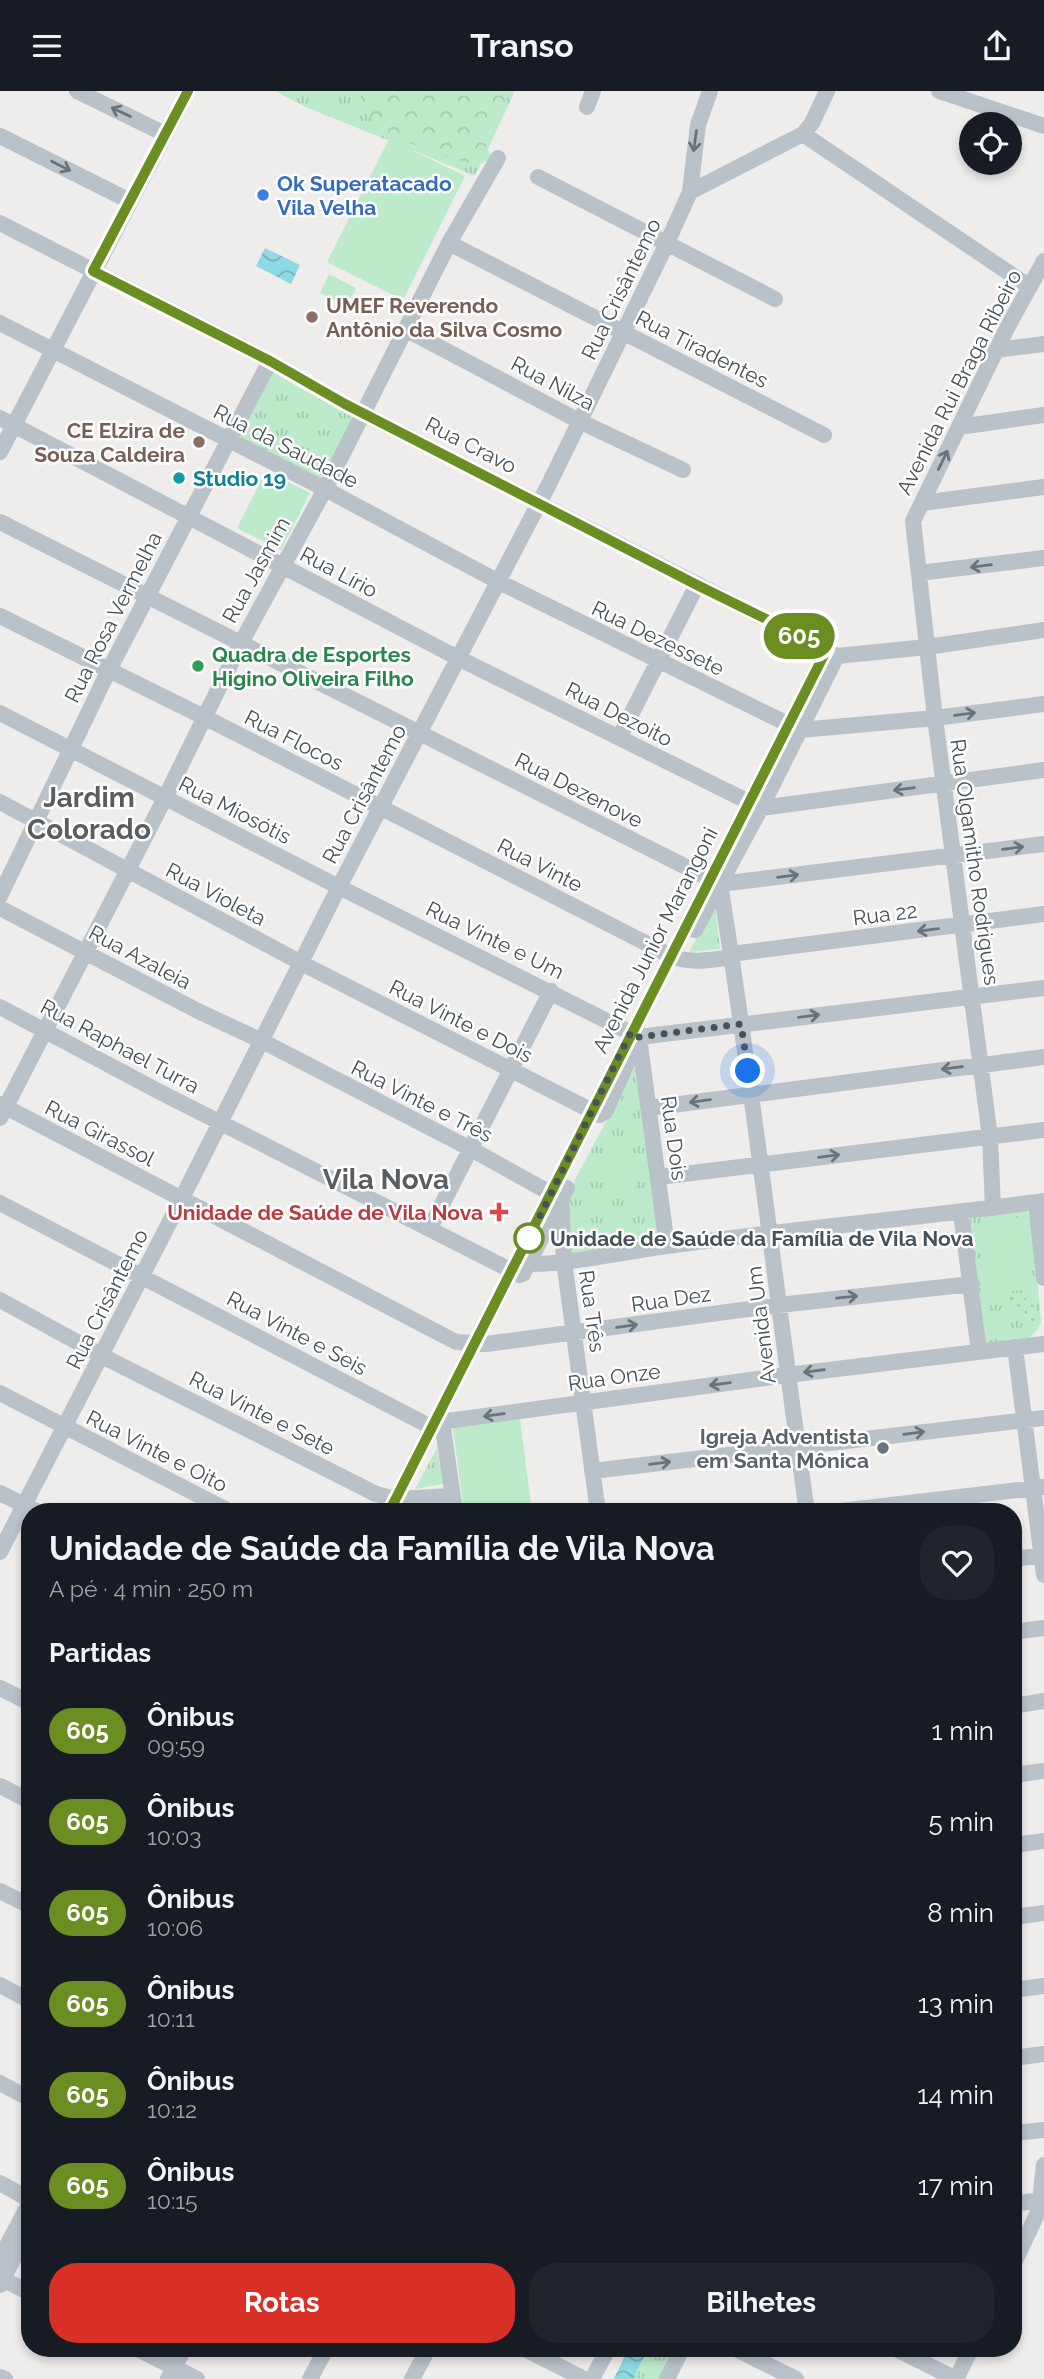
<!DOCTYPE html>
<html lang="pt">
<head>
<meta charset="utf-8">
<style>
	body { margin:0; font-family:Raleway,sans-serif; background:#20242c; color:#f1f3f6; height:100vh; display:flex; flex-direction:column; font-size:26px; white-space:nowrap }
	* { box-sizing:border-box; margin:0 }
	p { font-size:23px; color:#9ea1a6 }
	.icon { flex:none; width:38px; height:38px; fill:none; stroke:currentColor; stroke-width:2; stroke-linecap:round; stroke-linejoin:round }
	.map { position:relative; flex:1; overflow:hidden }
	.details { position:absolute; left:21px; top:1412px; width:1001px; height:854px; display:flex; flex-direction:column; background:#171b24; border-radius:28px; box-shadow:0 4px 10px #0003 }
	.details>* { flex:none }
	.badge { padding:0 14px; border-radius:23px; font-size:24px; line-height:46px }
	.tools { position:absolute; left:959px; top:21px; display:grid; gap:14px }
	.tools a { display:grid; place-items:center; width:63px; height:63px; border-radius:50%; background:#171b24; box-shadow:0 4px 10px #0003; font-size:35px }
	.you { position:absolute; width:35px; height:35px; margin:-18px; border:5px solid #fff; border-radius:50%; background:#1a73e8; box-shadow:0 0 0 10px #1a73e833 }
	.map>.badge { position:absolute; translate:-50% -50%; box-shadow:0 0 0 4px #fff }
	h2 { padding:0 28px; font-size:26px; line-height:63px }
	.round { display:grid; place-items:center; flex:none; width:74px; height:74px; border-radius:28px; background:#20242c }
	.summary { display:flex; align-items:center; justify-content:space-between; height:119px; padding:0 28px }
	h1 { font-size:33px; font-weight:700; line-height:52px }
	.button { display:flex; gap:14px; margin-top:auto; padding:14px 28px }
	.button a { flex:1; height:80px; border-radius:28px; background:#d93025; color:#fff; font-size:28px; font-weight:700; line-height:80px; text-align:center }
	.button a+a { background:#20242c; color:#f1f3f6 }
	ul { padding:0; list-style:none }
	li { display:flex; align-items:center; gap:21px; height:91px; padding:0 28px }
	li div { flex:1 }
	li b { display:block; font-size:26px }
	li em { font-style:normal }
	li .badge { min-width:77px; font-weight:700; text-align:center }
	header { display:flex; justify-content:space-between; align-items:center; height:91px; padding:0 28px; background:#171b24; font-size:32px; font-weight:700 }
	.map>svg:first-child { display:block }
</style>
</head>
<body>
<header><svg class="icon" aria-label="menu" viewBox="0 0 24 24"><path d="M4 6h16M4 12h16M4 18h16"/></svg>Transo<svg class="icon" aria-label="share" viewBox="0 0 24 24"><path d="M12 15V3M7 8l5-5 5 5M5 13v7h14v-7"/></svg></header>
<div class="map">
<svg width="1044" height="2288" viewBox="0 0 1044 2288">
	<defs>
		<pattern id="grass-tufts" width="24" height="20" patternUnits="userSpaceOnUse" patternTransform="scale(1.75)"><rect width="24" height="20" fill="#bceaca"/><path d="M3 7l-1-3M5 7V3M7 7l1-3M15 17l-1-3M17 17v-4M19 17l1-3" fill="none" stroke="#a3cab0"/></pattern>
		<pattern id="forest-crowns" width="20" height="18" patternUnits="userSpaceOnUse" patternTransform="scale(1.75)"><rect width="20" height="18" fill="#bceaca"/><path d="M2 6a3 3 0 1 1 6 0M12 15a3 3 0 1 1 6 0" fill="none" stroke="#a3cab0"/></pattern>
		<pattern id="garden-dots" width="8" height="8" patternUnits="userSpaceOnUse" patternTransform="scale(1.75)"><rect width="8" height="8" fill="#bceaca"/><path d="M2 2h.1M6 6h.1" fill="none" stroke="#a3cab0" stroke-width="1.8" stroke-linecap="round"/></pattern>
		<pattern id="water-waves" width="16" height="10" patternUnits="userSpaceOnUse" patternTransform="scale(1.75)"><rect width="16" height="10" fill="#8ddae4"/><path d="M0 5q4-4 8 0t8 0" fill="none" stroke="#75b3bc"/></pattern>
	</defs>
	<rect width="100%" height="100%" fill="#efecec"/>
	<!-- grass -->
	<path fill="url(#grass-tufts)" d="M275,0H515L475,85L306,16Z
		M273,281L354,323L323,387L320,388L241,349L239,345Z
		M715,815L720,858L689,861Z
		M636,974L659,1149L570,1163L565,1118L569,1100Z
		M1027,1120L1033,1128L1041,1231C1032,1255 1011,1251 989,1253L985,1251L970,1128L972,1125Z
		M437,1357L443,1393L415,1398Z
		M648,2258H675L660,2288H633Z"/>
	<!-- forest -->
	<path fill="url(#forest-crowns)" d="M358,0H510L485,57L495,66L482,72L465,71L427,57L383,45L377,40Z"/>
	<!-- garden -->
	<path fill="url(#garden-dots)" d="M1014,1203C1033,1207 1044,1223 1030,1239L1025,1222L1014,1212H998L989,1219L999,1208Z"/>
	<!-- pitch -->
	<path fill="#bceaca" d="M389,48L465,85L403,209L327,171Z
		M329,183L356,197L346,215L320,202Z
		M266,380L310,402L281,459L237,437Z
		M631,1049L638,1096L609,1100L602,1053Z
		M1025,1126L1033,1198L992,1202L985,1130Z
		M520,1328L532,1421H464L453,1337Z"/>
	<!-- water -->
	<path fill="url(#water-waves)" d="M265,157L300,174L291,193L256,175Z
		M628,2258H648L633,2288H614Z"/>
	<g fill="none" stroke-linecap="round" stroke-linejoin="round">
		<!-- minor -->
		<path stroke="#b8c2c8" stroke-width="16" d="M77,0L165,43
			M939,0L1044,35
			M587,16L593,0
			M803,43L1030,196
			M0,45L130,110
			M538,86L775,208
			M690,101L803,43L812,32L827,0
			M0,132L270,270L345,313L837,565L927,556L1044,539
			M449,152L824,344
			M0,232L325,398L499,491L800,639L935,627L1044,613
			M405,238L579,330L683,379
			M996,259L1044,253
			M0,327L458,567L761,717L1044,679
			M959,336L1044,324
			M0,361L188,0
			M922,412L1044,396
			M0,431L720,793L1044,753
			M919,482L1044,467
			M0,525L206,627L671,865C690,873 712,869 732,866
			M0,622L339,796L639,946
			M619,647L697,494
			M0,711L309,876L600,1024
			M720,793C754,1002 777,1212 807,1421
			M0,805L109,579L270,270
			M0,817L200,921L262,950L471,1058L561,1108L564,1170L598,1421
			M695,839L761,717L837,565
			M731,863L1044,823
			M0,916L158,1000L520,1184
			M639,946L1044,897
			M639,946L667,1155
			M0,1013L456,1251L486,1253L779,1214L972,1193
			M649,1017L1044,966
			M605,1021L635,955
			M0,1027L165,707L241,552L325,398L449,152L498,67
			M659,1086L1044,1039
			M1036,1111L1044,1187
			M0,1112L433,1337
			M993,1117L990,1046L935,627L913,430L1007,237L1044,170
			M961,1121L979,1261
			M430,1137L551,900
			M520,1171C542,1179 639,1158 668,1155C793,1138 919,1127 1044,1110
			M523,1183L567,1097
			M0,1209L110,1269L376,1403L396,1408L453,1405
			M1015,1256L1044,1484
			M0,1302L231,1421
			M447,1330L787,1284L1044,1253
			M443,1337L455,1421
			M592,1380L1044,1327
			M0,1402L38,1421
			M389,1421L827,558
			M832,1421L1044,1396
			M0,1461L182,1107L339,796L549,393L667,152L690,101L698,34L710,0
			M1013,1468L1044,1464
			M1013,1541L1044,1537
			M0,1597L30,1612
			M1013,1615L1044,1610
			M1013,1684L1044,1680
			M0,1695L30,1710
			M1013,1754L1044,1750
			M0,1800L30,1815
			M1013,1826L1044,1822
			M0,1894L30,1910
			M1013,1899L1044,1895
			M1013,1967L1044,1963
			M0,1992L30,2008
			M1013,2042L1044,2039
			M0,2092L30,2109
			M1013,2113L1041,2109
			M0,2168L30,2111
			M1013,2174L1039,2119L1044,2074
			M0,2187L30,2202
			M0,2194L30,2135
			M138,2258L197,2288
			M525,2258L584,2288
			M736,2258L796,2288
			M896,2258L956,2288
			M0,2286L5,2288
			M168,2288L184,2258
			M310,2288L326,2258
			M412,2288L428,2258
			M592,2288L608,2258
			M667,2288L682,2258
			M956,2288L971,2258"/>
	</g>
	<!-- one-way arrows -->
	<defs><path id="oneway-shaft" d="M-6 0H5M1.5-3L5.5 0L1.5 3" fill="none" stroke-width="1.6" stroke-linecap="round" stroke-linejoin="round" transform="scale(1.75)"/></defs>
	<g stroke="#68737a">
		<use href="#oneway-shaft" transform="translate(121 21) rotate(-154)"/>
		<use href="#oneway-shaft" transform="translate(695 50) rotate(98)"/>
		<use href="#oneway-shaft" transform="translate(61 75) rotate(27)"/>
		<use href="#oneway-shaft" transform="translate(943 369) rotate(-64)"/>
		<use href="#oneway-shaft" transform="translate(981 475) rotate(173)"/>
		<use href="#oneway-shaft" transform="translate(965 623) rotate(-8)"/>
		<use href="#oneway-shaft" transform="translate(904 698) rotate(172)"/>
		<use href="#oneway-shaft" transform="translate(1013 757) rotate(-7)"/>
		<use href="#oneway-shaft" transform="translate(788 785) rotate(-7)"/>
		<use href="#oneway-shaft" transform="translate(928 839) rotate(173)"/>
		<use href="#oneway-shaft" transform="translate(809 925) rotate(-7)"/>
		<use href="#oneway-shaft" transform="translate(952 977) rotate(172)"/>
		<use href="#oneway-shaft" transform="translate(700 1010) rotate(172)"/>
		<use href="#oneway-shaft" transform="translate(829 1065) rotate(-7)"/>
		<use href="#oneway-shaft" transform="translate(847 1206) rotate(-6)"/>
		<use href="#oneway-shaft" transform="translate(627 1235) rotate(-8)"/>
		<use href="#oneway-shaft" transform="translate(814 1280) rotate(173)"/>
		<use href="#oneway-shaft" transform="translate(720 1293) rotate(172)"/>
		<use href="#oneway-shaft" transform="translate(494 1324) rotate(172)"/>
		<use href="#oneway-shaft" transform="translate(914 1342) rotate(-7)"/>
		<use href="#oneway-shaft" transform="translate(660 1372) rotate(-7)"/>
	</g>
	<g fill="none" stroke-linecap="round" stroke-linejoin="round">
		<!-- line casing -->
		<g stroke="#fff" stroke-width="16">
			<path id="line" d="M188,0L93,180L270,270L345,313L697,494L827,558L389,1421"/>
		</g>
		<!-- line -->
		<use href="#line" stroke="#6b8e23" stroke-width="10"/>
		<!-- walk -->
		<path stroke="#465158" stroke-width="7" stroke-dasharray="0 12.6" d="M529,1147L631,941L639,946L741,933L748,980"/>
	</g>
	<!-- markers -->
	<circle fill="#3f7fe0" stroke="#fff" stroke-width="2.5" cx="263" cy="104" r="7"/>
	<g fill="#8d6e63" stroke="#fff" stroke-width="2.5">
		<circle cx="312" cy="226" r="7"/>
		<circle cx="199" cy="351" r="7"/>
	</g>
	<circle fill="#0f9aa8" stroke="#fff" stroke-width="2.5" cx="179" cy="387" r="7"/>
	<circle fill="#2e9e5b" stroke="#fff" stroke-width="2.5" cx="198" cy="575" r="7"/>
	<path fill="#e0444e" stroke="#fff" stroke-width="2.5" d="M495.5 1110.5h7v7h7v7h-7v7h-7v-7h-7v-7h7z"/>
	<circle fill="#fff" stroke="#6b8e23" stroke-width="3.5" cx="529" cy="1147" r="14"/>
	<circle fill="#6b7280" stroke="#fff" stroke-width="2.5" cx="883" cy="1357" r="7"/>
	<g text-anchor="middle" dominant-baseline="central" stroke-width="5" stroke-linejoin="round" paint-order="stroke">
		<!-- shop labels -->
		<g font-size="21" font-weight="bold" fill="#366cbe" stroke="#fff" text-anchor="start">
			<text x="277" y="92">Ok Superatacado<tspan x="277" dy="24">Vila Velha</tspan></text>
		</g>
		<!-- street labels -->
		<g font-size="21" fill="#465158" stroke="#fff">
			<text transform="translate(621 198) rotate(-64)">Rua Crisântemo</text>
			<text transform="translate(702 258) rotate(27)">Rua Tiradentes</text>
			<text transform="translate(959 291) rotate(-63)">Avenida Rui Braga Ribeiro</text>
			<text transform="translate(553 292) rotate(28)">Rua Nilza</text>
			<text transform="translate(471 354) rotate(27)">Rua Cravo</text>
			<text transform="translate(286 355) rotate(27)">Rua da Saudade</text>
			<text transform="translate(256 479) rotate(-61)">Rua Jasmim</text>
			<text transform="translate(339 481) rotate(28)">Rua Lírio</text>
			<text transform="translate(113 526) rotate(-63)">Rua Rosa Vermelha</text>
			<text transform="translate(658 547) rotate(26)">Rua Dezessete</text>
			<text transform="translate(619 623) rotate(27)">Rua Dezoito</text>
			<text transform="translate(294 649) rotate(27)">Rua Flocos</text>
			<text transform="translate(579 699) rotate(27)">Rua Dezenove</text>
			<text transform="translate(364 703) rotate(-62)">Rua Crisântemo</text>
			<text transform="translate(235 719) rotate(27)">Rua Miosótis</text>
			<text transform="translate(975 771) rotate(82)">Rua Olgamitho Rodrigues</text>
			<text transform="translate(540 774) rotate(27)">Rua Vinte</text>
			<text transform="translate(216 803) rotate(28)">Rua Violeta</text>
			<text transform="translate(885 823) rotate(-7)">Rua 22</text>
			<text transform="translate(495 849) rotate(26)">Rua Vinte e Um</text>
			<text transform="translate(655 849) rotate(-63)">Avenida Junior Marangoni</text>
			<text transform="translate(140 866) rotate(28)">Rua Azaleia</text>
			<text transform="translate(461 930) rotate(27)">Rua Vinte e Dois</text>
			<text transform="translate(120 955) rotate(28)">Rua Raphael Turra</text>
			<text transform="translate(422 1010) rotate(27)">Rua Vinte e Três</text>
			<text transform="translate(100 1042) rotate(27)">Rua Girassol</text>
			<text transform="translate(674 1047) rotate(82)">Rua Dois</text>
			<text transform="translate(107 1208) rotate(-63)">Rua Crisântemo</text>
			<text transform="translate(671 1208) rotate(-8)">Rua Dez</text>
			<text transform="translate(592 1220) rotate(82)">Rua Três</text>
			<text transform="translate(761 1234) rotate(-97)">Avenida Um</text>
			<text transform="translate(297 1242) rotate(28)">Rua Vinte e Seis</text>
			<text transform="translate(614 1286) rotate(-8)">Rua Onze</text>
			<text transform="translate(262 1322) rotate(27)">Rua Vinte e Sete</text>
			<text transform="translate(157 1360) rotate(27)">Rua Vinte e Oito</text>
		</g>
		<!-- education labels -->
		<g font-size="21" font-weight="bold" fill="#785e54" stroke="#fff" text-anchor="start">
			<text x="326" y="214">UMEF Reverendo<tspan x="326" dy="24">Antônio da Silva Cosmo</tspan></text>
			<text x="185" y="339" text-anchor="end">CE Elzira de<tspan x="185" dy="24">Souza Caldeira</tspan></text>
		</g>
		<!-- culture labels -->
		<g font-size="21" font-weight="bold" fill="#0d838f" stroke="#fff" text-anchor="start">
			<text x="193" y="387">Studio 19</text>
		</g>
		<!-- leisure labels -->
		<g font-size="21" font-weight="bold" fill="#27864d" stroke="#fff" text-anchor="start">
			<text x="212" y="563">Quadra de Esportes<tspan x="212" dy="24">Higino Oliveira Filho</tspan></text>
		</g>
		<!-- health labels -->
		<g font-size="21" font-weight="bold" fill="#be3a42" stroke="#fff" text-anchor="end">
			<text x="483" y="1121">Unidade de Saúde de Vila Nova</text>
		</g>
		<!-- stop labels -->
		<g font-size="21" font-weight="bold" fill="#465158" stroke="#fff" text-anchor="start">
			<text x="550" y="1147">Unidade de Saúde da Família de Vila Nova</text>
		</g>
		<!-- worship labels -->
		<g font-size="21" font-weight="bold" fill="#5b616d" stroke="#fff" text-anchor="end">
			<text x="869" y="1345">Igreja Adventista<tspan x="869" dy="24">em Santa Mônica</tspan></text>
		</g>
		<!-- district labels -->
		<g font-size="28" font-weight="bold" fill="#595d60" stroke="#fff">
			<text x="89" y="706">Jardim<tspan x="89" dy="32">Colorado</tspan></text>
			<text x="386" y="1088">Vila Nova</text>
		</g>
	</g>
</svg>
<div class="tools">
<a><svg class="icon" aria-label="locate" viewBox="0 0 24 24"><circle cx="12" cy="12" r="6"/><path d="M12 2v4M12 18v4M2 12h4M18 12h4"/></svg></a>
</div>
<div class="you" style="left:748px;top:980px"></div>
<b class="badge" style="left:799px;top:545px;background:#6b8e23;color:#fff">605</b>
<section class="details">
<div class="summary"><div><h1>Unidade de Saúde da Família de Vila Nova</h1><p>A pé · 4 min · 250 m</p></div><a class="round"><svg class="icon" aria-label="heart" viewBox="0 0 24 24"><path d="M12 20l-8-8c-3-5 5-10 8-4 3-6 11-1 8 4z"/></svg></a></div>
<h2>Partidas</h2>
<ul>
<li><span class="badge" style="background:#6b8e23;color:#fff">605</span><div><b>Ônibus</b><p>09:59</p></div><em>1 min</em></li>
<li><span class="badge" style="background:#6b8e23;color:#fff">605</span><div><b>Ônibus</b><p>10:03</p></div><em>5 min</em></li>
<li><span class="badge" style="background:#6b8e23;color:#fff">605</span><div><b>Ônibus</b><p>10:06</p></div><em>8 min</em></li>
<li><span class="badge" style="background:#6b8e23;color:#fff">605</span><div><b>Ônibus</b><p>10:11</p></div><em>13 min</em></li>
<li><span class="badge" style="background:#6b8e23;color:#fff">605</span><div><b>Ônibus</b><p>10:12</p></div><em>14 min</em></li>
<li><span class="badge" style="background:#6b8e23;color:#fff">605</span><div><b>Ônibus</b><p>10:15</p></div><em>17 min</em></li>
</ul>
<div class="button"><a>Rotas</a><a>Bilhetes</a></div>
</section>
</div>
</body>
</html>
